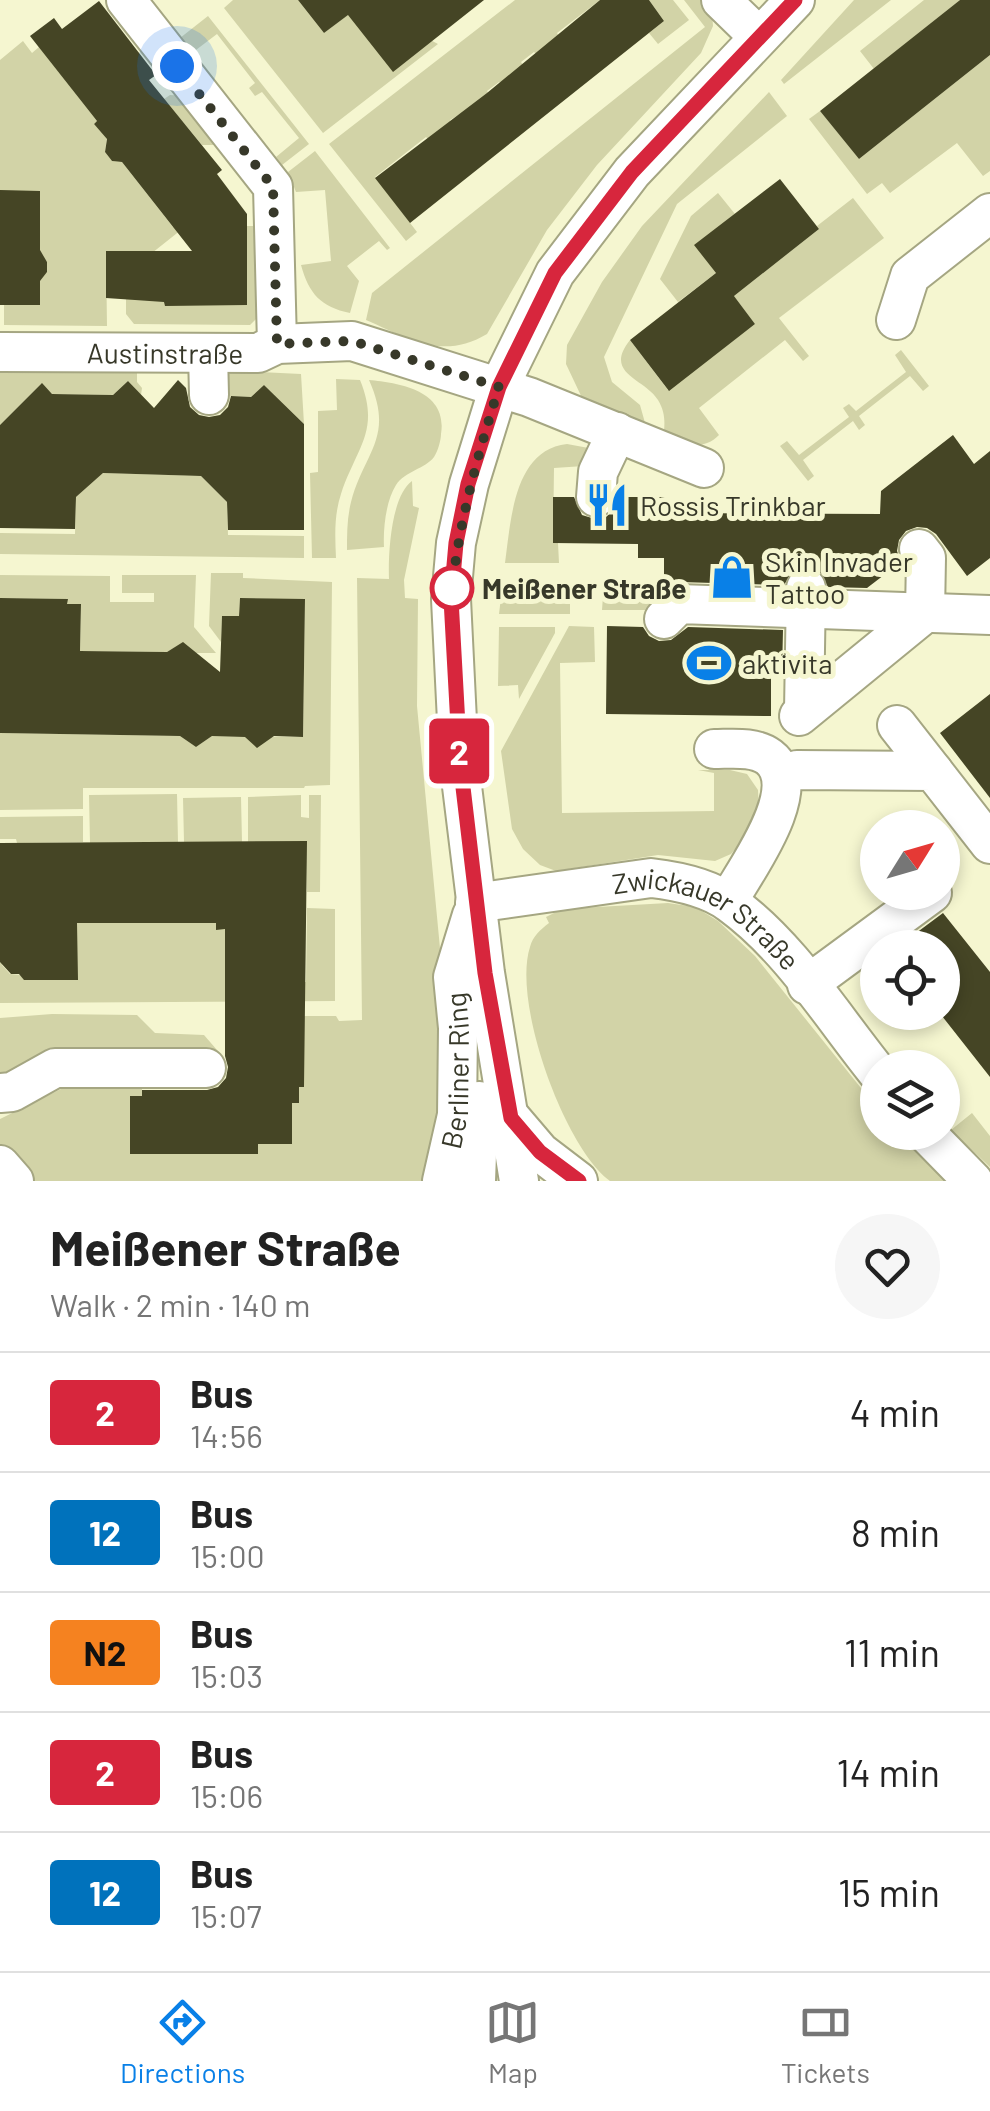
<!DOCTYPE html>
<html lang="en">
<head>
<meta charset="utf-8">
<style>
	body { margin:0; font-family:Barlow,sans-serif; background:#f6f6f6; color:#222; height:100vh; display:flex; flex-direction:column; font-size:38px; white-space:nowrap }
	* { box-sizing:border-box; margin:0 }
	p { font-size:32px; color:#767676 }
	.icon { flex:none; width:55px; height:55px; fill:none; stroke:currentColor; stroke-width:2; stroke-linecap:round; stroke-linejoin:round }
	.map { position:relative; height:1181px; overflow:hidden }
	.panel { display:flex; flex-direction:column; background:#fff; flex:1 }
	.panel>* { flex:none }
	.badge { padding:0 20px; border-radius:8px; font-size:35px; line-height:65px }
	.needle { width:65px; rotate:53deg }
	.tools { position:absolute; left:860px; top:810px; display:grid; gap:20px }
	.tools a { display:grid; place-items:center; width:100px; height:100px; border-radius:50%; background:#fff; box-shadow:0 5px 15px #0003; font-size:50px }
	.you { position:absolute; width:50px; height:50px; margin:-25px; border:8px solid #fff; border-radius:50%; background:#1a73e8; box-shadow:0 0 0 15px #1a73e833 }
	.map>.badge { position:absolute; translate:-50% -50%; box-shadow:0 0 0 5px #fff }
	.round { display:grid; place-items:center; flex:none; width:105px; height:105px; border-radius:52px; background:#f6f6f6 }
	.head { display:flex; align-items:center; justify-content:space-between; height:170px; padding:0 50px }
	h1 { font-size:48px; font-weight:700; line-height:75px }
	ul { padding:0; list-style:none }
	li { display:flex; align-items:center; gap:30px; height:120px; padding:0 50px; border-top:2px solid #e0e0e0 }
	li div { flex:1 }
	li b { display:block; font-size:38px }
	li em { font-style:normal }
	li .badge { min-width:110px; font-weight:700; text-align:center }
	.tabs { display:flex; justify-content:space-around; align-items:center; height:140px; border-top:2px solid #e0e0e0; background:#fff; font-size:28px; color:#767676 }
	.tabs a { display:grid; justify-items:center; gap:5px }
	.tabs .current { color:#0980e7 }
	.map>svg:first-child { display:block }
</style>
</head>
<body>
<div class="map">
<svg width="990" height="1181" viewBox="0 0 990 1181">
	<rect width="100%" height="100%" fill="#f5f6d0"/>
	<!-- green -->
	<path fill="#d2d3a7" d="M233,0H298L324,33L362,4L438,44L323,133L224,8Z
		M515,0H600L557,33L561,40L539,57L534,52L521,62L525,68L503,86L499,82L487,91L490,96L450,120L453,125L431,142L426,137L375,177L417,232L406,241L329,144Z
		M649,0H673L689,20L658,44L649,33L664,21Z
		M684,0H705L712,12L713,26L701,53L597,165L547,230L487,334C442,361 408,338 366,320L372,293L705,27Z
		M854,0H891L784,84L781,80Z
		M924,0H960L874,69L860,51Z
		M208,16L309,144L282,165L276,157L299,138L262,92L255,96L249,88L255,83L217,34L192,53L180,38Z
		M23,41L32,53L39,47L97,121L94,124L107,137L105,152L112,161L122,162L173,227L191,222L152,253L164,286L165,305H247V226H265L266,309L250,325L134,324L126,314V299L106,252L107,326L4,325V305L47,272V262L40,256V228L0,190V60Z
		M990,55V171L983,176L957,143L890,193L882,183L867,194L809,119L820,111L859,159Z
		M769,92L787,116L677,204L604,357L612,382L640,405L647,430L583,400L566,364L567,345L602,282L642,226Z
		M170,95L189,96L238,158L230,164L216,145H202L164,99Z
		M315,151L390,248L387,250L379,241L347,266L359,281L350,313C321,307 309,294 301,265L331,261L325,190L296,192L288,172Z
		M718,193L735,214L695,245L716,273L678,302L660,279L691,216Z
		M853,198L884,238L779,318L809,356L803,361L785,340L699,408L719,435C703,452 683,443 663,439C665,425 666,413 658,400C644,378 603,374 630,340L668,390L755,324L734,296L819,229L817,226Z
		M901,350L929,386L923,391L910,376L859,416L865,425L859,430L853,421L803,460L814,476L808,481L780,446L787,441L799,455L849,417L843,408L849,404L856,411L906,372L895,355Z
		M0,361L137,362V382L142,388L141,395L128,381L113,395L52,394L41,384L0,425Z
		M260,372L301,374L304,424L264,385L251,397L223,396V374Z
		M336,379L360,380C381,431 356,448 341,494C334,515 335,536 336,558H312L310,473L318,472V411L337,410Z
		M369,380C401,383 448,391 441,434C441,440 438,451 434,457C425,469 405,471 396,485C386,501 383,528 384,547L347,550C347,534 347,518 351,502C364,452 395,438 369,380Z
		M567,444L594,449L584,466L554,468L553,543H558L559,563H505C511,519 514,450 567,444Z
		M103,473L201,476L227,502L228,535L304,536V558L0,554V533L75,534L76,497Z
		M412,481L413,506L419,508L404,580L405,598L418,599L417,706L449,1043L430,1181H0V1119L63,1088L117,1087L142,1079V1096H130V1154H257L258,1144L292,1103H299V1087L304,1086V1022L225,1037L227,1020L235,1016H336L339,1021L362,1020L357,578L389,579C388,554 391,496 412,481Z
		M211,573H243V578L332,582L330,785L305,786L304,788H83V809L0,810V733L180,736L196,747L212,736L303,737L305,600L240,598L239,616H222L221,642L209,626Z
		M0,575L110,576V602H154V593H122V575H196L194,627L216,653H196L183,643L167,652L80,651L81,604H67V599L0,598Z
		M503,581H570V614H499Z
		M603,596L664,597V610H602Z
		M569,626L594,627L595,662L560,663L562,813L714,811V773L698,770H730L747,774L758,790L759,811L745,838L731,854L715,861L658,855L556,871L540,865L523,849L512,829L501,751Z
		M499,627H555V633L519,699L518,685L498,686Z
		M177,794L178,842L90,843L89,795Z
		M301,795V817L309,818V795H321L320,892H307L306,841L248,842V797Z
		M241,797L242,842H184L183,798Z
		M83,816V842L17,843L16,839H0V817Z
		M668,903L695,907L718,921L755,956L877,1108L878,1132L897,1133L948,1181H610C564,1147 512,1002 530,947C533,936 540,930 549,923L546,917L562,909Z
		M307,908L335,909V1001L0,1003V954L2,965L10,974L77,980V941L70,919L89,923H216V929H225L226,986L306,982Z
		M52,1014L137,1015L155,1033L204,1035L217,1050L52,1057L0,1083V1018Z
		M972,1113L990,1136V1167L951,1130Z"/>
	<!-- building -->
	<path fill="#454525" d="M298,0H484L393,72L348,15L324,33Z
		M600,0H649L664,21L410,223L375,178L487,93Z
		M960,0H990V55L859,159L820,111Z
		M99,1L156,75L149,80L222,170L217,174L247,214V305L165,306L164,302L106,298V251H192L122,162L112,161L105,152L107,139L94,124L97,121L30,36L54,18L62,29Z
		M780,179L819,229L734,296L755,324L669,391L630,340L716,273L694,245Z
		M0,190L40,191V250L47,262V272L40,281V305H0Z
		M178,380L186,388L190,407L199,415L209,417L220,415L228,407L231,396L251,397L264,385L304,424V530H228L227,502L201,476L103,473L76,497L75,529L0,528V425L42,383L52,394L113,395L128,381L154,408Z
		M953,435L974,464L990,451V558L967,576L936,534L927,528L917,527L906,531L899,540L897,551L901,562L867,588L828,587L818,569L805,566L794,569L784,585L680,582L664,587V558H638V544L553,543V497H574L582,515L595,519L606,517L614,510L619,497H665V513L880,514L881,491Z
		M0,598L68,599L67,604H81L80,651L167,652L183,642L220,672L222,616H239L240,598L305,599L303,737L274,736L257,748L245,737L212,736L196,747L180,736L0,733Z
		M607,626L643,627L649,636L659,641L671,640L688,627L783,630L782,673L771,672V716L606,714Z
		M990,694V798L940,733Z
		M307,841L304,1087H299V1103H292V1144H258V1154H130V1096H142V1090H207L218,1087L226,1078L228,1067L225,1056V929L216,930V923H77L78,980H24L19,974H11L0,962V843Z
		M943,913L990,972V1077L942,1016V948H896Z"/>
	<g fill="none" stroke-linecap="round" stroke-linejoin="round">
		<!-- minor casing -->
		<g stroke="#a5a682" stroke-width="42">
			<g id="minor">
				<path d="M126,0L273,187L277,344"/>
				<path d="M721,0L759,37"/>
				<path d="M896,320L910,276L990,213"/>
				<path id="s1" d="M0,352L258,353L277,344L352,341L529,397L704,468"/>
				<path d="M208,353L209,395"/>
				<path d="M596,497L598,472L617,432"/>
				<path d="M664,619L679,604L990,615"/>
				<path d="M804,711L806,588"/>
				<path d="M799,716L925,613L926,558L919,549"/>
				<path d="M897,725L933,771"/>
				<path d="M714,749C732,749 754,746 769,757C808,787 745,871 728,901"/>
				<path d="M782,776L797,770L933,771L990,844"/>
				<path id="s2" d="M475,903L651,878C677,881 710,888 731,904C790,947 832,1016 878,1073"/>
				<path d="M807,985L932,893"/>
				<path d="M0,1093L12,1092L55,1068H206"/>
				<path d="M511,1118L540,1152L578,1181"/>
				<path d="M925,1132L973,1181"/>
				<path d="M0,1165L14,1181"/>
				<path id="s3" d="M442,1181L457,1115L458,1028L453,977L472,915"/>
				<path d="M476,1181L479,1101"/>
				<path d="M519,1181L485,973L459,762L451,599L456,543L469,484L499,387L555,273L632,172L795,0"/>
			</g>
		</g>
		<!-- minor -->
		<use href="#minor" stroke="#fff" stroke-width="38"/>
	</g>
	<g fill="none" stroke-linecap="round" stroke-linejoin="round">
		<!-- line casing -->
		<g stroke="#fff" stroke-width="22">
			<path id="line" d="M579,1181L540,1152L511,1118L485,973L460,762L451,599L456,543L468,484L499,387L555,273L632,172L795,0"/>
		</g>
		<!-- line -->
		<use href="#line" stroke="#d7263d" stroke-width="15"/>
		<!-- walk -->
		<path stroke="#373829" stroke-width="10" stroke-dasharray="0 18" d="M177,66L273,187L277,344L352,341L499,387C477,458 458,525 451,599L452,588"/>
	</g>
	<!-- icons -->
	<defs>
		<g id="restaurant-bare" transform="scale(3.45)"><path d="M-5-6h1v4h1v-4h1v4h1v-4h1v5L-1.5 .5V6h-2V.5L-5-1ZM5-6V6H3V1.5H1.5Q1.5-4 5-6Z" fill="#0980e7" stroke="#f5f6d0" stroke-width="2.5" paint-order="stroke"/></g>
		<g id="shop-bare" transform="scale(3.45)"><path d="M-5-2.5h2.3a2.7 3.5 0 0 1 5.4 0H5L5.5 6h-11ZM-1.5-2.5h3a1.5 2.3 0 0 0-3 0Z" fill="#0980e7" stroke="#f5f6d0" stroke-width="2.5" paint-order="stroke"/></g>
		<g id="stadium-bare" transform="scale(3.45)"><path d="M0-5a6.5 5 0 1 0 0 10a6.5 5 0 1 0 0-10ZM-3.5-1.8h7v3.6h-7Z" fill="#0980e7" stroke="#f5f6d0" stroke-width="2.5" paint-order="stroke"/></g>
	</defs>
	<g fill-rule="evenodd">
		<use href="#restaurant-bare" x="607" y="505"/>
		<use href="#shop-bare" x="732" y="577"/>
		<use href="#stadium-bare" x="709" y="663"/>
	</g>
	<!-- markers -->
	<circle fill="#fff" stroke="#d7263d" stroke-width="5" cx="452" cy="588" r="20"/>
	<g text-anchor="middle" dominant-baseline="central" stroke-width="10" stroke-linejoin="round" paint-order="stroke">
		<!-- street labels -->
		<g font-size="28" fill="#373829" stroke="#f5f6d0">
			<text stroke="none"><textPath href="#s1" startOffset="165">Austinstraße</textPath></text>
			<text stroke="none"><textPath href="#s2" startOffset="245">Zwickauer Straße</textPath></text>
			<text stroke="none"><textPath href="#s3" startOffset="112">Berliner Ring</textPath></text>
		</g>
		<!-- poi labels -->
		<g font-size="28" fill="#373829" stroke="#f5f6d0" text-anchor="start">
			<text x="640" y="505">Rossis Trinkbar</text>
			<text x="765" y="561">Skin Invader<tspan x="765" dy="32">Tattoo</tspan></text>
			<text x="742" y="663">aktivita</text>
		</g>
		<!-- stop labels -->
		<g font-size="28" font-weight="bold" fill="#373829" stroke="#f5f6d0" text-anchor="start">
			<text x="482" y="588">Meißener Straße</text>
		</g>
	</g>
</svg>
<div class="tools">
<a><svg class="needle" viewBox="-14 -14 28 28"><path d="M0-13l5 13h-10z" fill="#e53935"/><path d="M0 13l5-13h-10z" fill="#767676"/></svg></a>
<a><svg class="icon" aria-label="locate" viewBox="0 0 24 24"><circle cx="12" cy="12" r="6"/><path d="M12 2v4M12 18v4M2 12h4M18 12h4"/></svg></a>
<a><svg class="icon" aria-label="layers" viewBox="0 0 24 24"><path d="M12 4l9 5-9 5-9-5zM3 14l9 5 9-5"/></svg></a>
</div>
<div class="you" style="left:177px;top:66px"></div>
<b class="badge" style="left:459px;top:751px;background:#d7263d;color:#fff">2</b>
</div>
<section class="panel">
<div class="head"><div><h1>Meißener Straße</h1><p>Walk · 2 min · 140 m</p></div><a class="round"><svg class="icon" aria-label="heart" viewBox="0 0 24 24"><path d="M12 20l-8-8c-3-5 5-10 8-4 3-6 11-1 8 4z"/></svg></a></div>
<ul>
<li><span class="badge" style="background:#d7263d;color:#fff">2</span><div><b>Bus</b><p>14:56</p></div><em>4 min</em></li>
<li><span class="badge" style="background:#0072bc;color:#fff">12</span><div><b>Bus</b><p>15:00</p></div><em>8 min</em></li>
<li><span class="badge" style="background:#f58220;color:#111">N2</span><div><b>Bus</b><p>15:03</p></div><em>11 min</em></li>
<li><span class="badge" style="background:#d7263d;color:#fff">2</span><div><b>Bus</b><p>15:06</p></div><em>14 min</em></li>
<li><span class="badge" style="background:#0072bc;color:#fff">12</span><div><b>Bus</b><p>15:07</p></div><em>15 min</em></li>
</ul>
</section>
<nav class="tabs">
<a class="current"><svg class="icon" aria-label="directions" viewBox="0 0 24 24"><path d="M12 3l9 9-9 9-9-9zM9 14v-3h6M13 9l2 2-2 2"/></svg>Directions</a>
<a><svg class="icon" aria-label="map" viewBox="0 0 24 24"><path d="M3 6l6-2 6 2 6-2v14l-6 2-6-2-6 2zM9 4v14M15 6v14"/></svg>Map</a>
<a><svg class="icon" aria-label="tickets" viewBox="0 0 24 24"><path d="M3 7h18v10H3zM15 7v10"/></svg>Tickets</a>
</nav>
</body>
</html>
